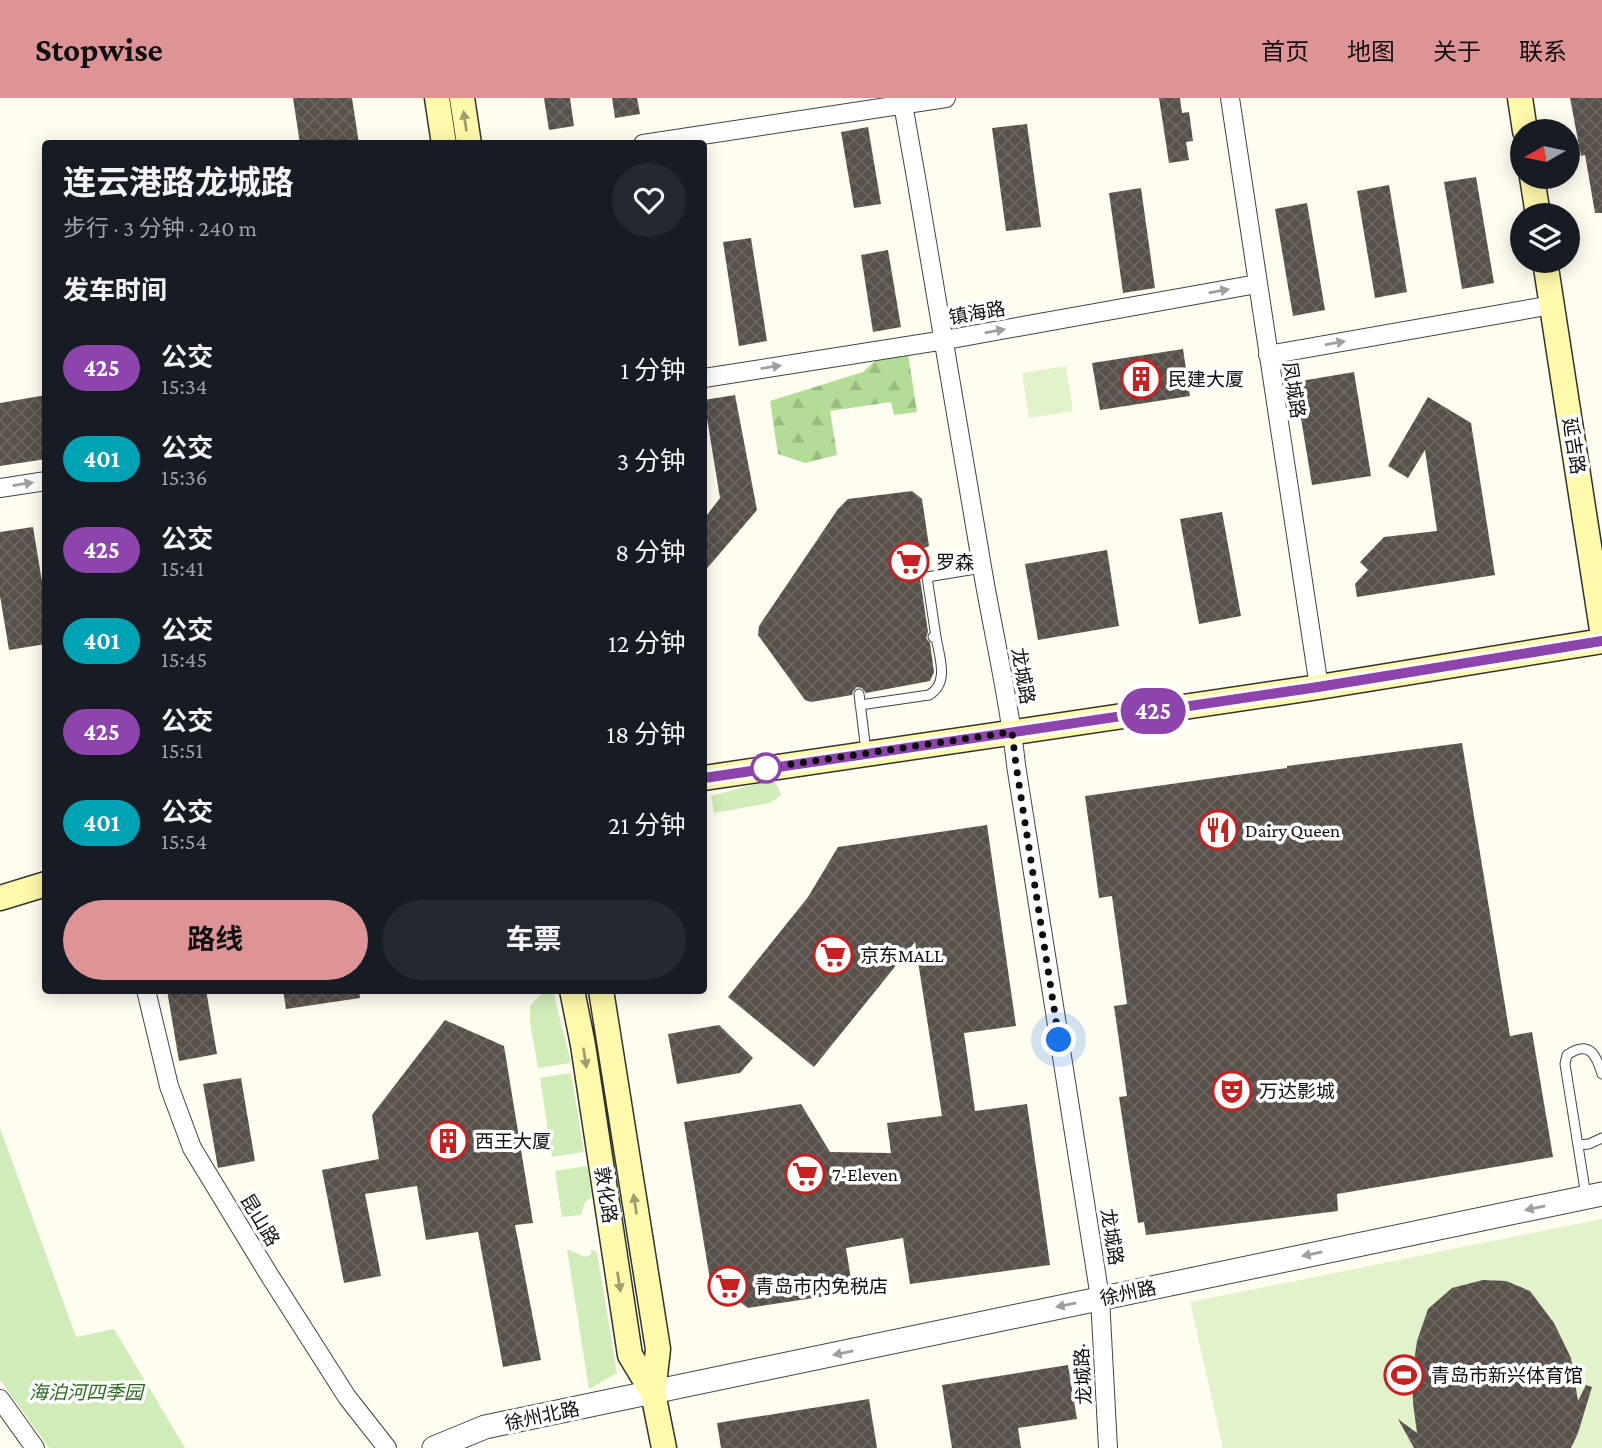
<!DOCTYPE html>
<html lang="zh">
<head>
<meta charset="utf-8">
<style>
	body { margin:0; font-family:"Crimson Pro","Noto Sans SC",serif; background:#242831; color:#f1f3f6; height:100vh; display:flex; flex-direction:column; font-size:26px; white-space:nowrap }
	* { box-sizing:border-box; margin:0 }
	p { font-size:23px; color:#9ea1a6 }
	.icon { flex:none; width:38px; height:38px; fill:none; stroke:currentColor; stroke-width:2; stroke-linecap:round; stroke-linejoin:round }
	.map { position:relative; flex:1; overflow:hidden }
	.panel { position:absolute; left:42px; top:42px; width:665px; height:854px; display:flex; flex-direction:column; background:#171b24; border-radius:7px; box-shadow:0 4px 18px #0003 }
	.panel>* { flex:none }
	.badge { padding:0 14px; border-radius:23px; font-size:24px; line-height:46px }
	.needle { width:46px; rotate:261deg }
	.controls { position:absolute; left:1510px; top:21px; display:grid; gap:14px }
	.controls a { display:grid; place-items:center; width:70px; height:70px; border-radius:50%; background:#171b24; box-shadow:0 4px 18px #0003; font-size:35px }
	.you { position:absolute; width:35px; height:35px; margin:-18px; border:5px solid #fff; border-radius:50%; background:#1a73e8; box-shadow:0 0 0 10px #1a73e833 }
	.map>.badge { position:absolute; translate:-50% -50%; box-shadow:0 0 0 4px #fff }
	h2 { padding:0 21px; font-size:26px; line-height:63px }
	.round { display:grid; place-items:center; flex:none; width:74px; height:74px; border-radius:37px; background:#242831 }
	.summary { display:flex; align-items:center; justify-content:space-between; height:119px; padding:0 21px }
	h1 { font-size:33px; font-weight:700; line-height:52px }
	.button { display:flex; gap:14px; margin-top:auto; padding:14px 21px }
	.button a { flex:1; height:80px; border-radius:42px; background:#de9496; color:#111; font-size:28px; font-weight:700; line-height:80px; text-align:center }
	.button a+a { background:#242831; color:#f1f3f6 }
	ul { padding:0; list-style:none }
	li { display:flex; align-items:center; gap:21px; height:91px; padding:0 21px }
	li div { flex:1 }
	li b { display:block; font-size:26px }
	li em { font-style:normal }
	li .badge { min-width:77px; font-weight:700; text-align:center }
	header { display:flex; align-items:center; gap:42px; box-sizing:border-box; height:98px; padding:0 35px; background:#de9496; color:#111 }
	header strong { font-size:33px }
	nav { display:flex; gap:38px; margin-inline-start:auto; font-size:24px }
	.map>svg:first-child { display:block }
</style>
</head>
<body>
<header>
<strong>Stopwise</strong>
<nav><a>首页</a><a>地图</a><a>关于</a><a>联系</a></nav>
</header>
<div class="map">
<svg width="1602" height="1350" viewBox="0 0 1602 1350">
	<defs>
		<pattern id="forest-firs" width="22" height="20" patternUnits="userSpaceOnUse" patternTransform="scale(1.75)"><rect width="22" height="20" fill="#b3dd96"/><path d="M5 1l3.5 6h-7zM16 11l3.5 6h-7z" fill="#99bc80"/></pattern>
		<pattern id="building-cross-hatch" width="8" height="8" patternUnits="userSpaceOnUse" patternTransform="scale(1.75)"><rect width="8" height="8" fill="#58504a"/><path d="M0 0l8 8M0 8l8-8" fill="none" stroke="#6b6560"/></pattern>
	</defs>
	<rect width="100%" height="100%" fill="#fffdf0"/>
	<!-- grass -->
	<path fill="#d0ecb8" d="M774,681L781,697L770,705L714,715L711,698Z
		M546,892L553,893L571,965L538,970L530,924V907Z
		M571,975L584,1054L552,1059L540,980Z
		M0,1030L76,1239L114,1231L185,1350H49L0,1282Z
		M587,1068L592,1099L585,1104L581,1117L562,1119L555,1073Z
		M567,1151L585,1159L591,1156V1151L597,1154L617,1275L589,1291Z"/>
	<!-- forest -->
	<path fill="url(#forest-firs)" d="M908,256L917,314L894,317L891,304L830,313L837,357L805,365L778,356L770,303L863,274L877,261Z"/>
	<!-- pitch -->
	<path fill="#e2f2ca" d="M1066,268L1073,313L1029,320L1022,275Z
		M1602,1121V1350H1223L1190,1204Z"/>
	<!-- building -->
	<path fill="url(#building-cross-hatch)" d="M293,0H352L359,46H300Z
		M544,0H570L574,28L549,32Z
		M612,0H637L640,16L615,20Z
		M1159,0H1180L1182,15L1189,14L1193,43L1186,44L1189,62L1169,65Z
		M1570,0H1602V115H1595L1585,57L1581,58Z
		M1027,26L1041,129L1006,133L992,30Z
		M868,29L881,106L854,110L841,34Z
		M1476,79L1494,185L1462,191L1444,84Z
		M1389,87L1407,194L1375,200L1357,93Z
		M1141,90L1155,190L1123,195L1109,95Z
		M1307,105L1325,212L1293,218L1275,111Z
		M751,140L767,243L739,248L723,144Z
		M888,152L901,229L873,234L861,157Z
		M1183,251L1190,298L1100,312L1092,265Z
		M1354,274L1371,378L1312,387L1295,284Z
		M46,297V361L0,368V305Z
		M735,297L757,412L704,474V421L720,400L704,302Z
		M1428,299L1471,325L1495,477L1357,499L1355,486L1368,472L1360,464L1384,439L1437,433L1425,352L1408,380L1388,368Z
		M912,393L922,401L929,448L920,452L923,473L920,480L928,534L926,540L930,545L934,574L930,583L866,595L862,590L857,589L853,593L852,597L811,604L805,602L758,537L759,528L838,411L848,401Z
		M1222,414L1241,518L1199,526L1180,421Z
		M33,429L46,508V546L9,552L0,498V434Z
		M1107,452L1119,528L1038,542L1025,466Z
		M1462,645L1510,938L1532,934L1553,1059L1337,1096L1338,1113L1146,1137L1144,1124L1138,1125L1119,999L1127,998L1114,908L1127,906L1112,798L1099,800L1085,698L1287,670V668Z
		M987,727L1016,928L964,935L975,1013L1027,1006L1050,1167L910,1186L903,1140L846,1150L853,1194L748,1210L710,1182L684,1024L801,1006L830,1054L891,1055L887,1025L942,1018L915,844L814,969L728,899L808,799L838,749Z
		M167,892H206L217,956L179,963Z
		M283,892H359L360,900L286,911Z
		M445,922L504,948L533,1125L515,1127L541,1262L503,1269L478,1134L426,1142L417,1088L365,1096L381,1178L344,1185L322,1072L379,1061L372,1017Z
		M719,927L753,960L740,975L677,986L668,936Z
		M241,980L255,1063L218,1070L203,986Z
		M1483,1182L1506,1183L1530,1193L1554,1225L1571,1260L1578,1303L1586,1287L1592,1289L1578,1335L1571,1350H1414L1398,1321L1417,1335L1413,1305L1412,1277L1417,1243L1428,1211L1452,1190Z
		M1068,1267L1077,1321L1018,1330L1021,1350H952L942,1287Z
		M869,1301L877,1350H721L717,1325Z"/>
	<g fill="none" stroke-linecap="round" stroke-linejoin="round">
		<!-- service casing -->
		<g stroke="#424242" stroke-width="11">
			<path id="service" d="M933,539H936L927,479L982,470
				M859,596L866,653
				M860,607L929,597C950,585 939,558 936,539
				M1578,1047L1589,1046L1602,1040
				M1586,1098L1565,966L1567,957C1589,942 1596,956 1602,976"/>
		</g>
		<!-- minor casing -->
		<g stroke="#424242" stroke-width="20">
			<path id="minor" d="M1230,0L1319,589
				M903,6C930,158 956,310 981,463C992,531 1009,598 1016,667L1095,1168L1100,1200L1108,1350
				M643,46L946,0
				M1268,257L1552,207
				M704,280L945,242L1257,186
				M0,390L46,383
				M146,892L169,988L192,1050L268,1175L347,1299L387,1350
				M0,1301L35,1350"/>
		</g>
		<!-- tertiary casing -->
		<g stroke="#424242" stroke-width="25">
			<path id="tertiary" d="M434,1350L485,1329L1602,1096"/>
		</g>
		<!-- secondary casing -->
		<g stroke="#313131" stroke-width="27">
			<path id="secondary" d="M437,0L444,46
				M462,0L469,46
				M1520,0L1525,33
				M1532,79L1538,117
				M1545,163L1602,532
				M704,680L1319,589L1602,543
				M0,800L46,786
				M572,892L583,947L630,1257L653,1295
				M601,892L658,1251L653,1295L664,1350"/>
		</g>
		<!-- service -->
		<use href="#service" stroke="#fff" stroke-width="9"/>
		<!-- minor -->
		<use href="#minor" stroke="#fff" stroke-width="18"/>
		<!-- tertiary -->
		<use href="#tertiary" stroke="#fff" stroke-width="23"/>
		<!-- secondary -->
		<use href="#secondary" stroke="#fffaab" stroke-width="24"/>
	</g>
	<!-- one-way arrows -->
	<defs><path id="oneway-solid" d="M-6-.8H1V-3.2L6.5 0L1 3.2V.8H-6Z" transform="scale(1.75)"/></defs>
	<g fill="#9f9c6d">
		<use href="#oneway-solid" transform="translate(465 23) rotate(-98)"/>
		<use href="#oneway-solid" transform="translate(585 960) rotate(81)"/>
		<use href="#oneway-solid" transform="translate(635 1106) rotate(-99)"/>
		<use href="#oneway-solid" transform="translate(619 1184) rotate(81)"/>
	</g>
	<g fill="#9f9f9f">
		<use href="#oneway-solid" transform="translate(1219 193) rotate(-10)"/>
		<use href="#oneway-solid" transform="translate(995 233) rotate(-10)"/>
		<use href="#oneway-solid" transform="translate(1335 245) rotate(-10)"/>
		<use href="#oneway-solid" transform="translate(771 269) rotate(-9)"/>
		<use href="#oneway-solid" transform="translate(23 386) rotate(-9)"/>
		<use href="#oneway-solid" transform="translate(1535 1110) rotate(168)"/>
		<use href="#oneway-solid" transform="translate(1312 1156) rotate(168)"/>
		<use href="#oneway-solid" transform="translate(1066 1207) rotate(168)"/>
		<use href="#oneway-solid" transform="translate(843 1255) rotate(168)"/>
	</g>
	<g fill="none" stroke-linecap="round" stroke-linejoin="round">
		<!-- line casing -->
		<g stroke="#fff" stroke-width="16">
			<path id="line" d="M704,680L1318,589L1602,543"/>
		</g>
		<!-- line -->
		<use href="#line" stroke="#8e44ad" stroke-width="10"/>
		<!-- walk -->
		<path stroke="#0f0f0f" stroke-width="7" stroke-dasharray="0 12.6" d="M766,670L1012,634L1016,667L1059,942"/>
	</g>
	<!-- icons -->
	<defs>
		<g id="building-ring" transform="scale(2.0125)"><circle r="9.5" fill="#fff" stroke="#c62020" stroke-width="1.5"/><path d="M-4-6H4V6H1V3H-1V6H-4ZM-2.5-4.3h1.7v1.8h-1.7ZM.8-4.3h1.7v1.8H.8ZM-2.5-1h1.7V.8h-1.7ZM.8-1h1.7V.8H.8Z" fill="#c62020"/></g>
		<g id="supermarket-ring" transform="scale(2.0125)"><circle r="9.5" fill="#fff" stroke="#c62020" stroke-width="1.5"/><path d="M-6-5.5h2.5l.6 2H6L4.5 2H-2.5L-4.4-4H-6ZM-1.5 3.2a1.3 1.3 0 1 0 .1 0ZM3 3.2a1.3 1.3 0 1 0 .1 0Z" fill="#c62020"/></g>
		<g id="restaurant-ring" transform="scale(2.0125)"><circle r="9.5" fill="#fff" stroke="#c62020" stroke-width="1.5"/><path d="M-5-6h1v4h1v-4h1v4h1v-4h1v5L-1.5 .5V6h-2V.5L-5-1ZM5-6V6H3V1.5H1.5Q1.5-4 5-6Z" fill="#c62020"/></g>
		<g id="theatre-ring" transform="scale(2.0125)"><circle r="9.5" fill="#fff" stroke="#c62020" stroke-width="1.5"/><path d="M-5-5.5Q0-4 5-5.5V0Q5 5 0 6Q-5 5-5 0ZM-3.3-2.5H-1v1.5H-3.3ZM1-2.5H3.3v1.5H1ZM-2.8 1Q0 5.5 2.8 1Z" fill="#c62020"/></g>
		<g id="stadium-ring" transform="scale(2.0125)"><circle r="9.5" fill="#fff" stroke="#c62020" stroke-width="1.5"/><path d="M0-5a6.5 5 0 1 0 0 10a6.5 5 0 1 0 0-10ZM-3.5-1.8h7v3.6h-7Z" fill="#c62020"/></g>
	</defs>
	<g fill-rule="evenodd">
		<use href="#building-ring" x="1141" y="281"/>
		<use href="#supermarket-ring" x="909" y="464"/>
		<use href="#restaurant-ring" x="1218" y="732"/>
		<use href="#supermarket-ring" x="833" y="857"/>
		<use href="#theatre-ring" x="1232" y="993"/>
		<use href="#building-ring" x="448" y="1043"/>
		<use href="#supermarket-ring" x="805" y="1076"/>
		<use href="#supermarket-ring" x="728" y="1188"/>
		<use href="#stadium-ring" x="1404" y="1277"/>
	</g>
	<!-- markers -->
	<circle fill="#fff" stroke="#8e44ad" stroke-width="3.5" cx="766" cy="670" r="14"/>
	<g text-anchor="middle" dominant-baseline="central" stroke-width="7" stroke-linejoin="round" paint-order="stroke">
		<!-- street labels -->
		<g font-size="19" fill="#0f0f0f" stroke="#fff">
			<text transform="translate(977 215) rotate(-10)">镇海路</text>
			<text transform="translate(1294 292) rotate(81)">凤城路</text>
			<text transform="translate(1574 348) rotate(81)">延吉路</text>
			<text transform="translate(1023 578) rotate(80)">龙城路</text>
			<text transform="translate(606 1097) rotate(81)">敦化路</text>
			<text transform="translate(260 1122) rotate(59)">昆山路</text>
			<text transform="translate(1112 1139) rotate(81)">龙城路</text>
			<text transform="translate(1128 1195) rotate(-12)">徐州路</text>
			<text transform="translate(1083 1276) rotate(-93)">龙城路·</text>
			<text transform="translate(542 1318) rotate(-12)">徐州北路</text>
		</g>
		<!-- poi labels -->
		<g font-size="19" fill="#0f0f0f" stroke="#fff" text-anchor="start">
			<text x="1168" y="281">民建大厦</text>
			<text x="936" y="464">罗森</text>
			<text x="1245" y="732">Dairy Queen</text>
			<text x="860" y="857">京东MALL</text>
			<text x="1259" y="993">万达影城</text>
			<text x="475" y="1043">西王大厦</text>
			<text x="832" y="1076">7-Eleven</text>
			<text x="755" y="1188">青岛市内免税店</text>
			<text x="1431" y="1277">青岛市新兴体育馆</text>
		</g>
		<!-- park labels -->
		<g font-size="19" font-style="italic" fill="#286a1b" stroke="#fff">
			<text x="86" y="1294">海泊河四季园</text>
		</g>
	</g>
</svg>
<div class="controls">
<a><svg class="needle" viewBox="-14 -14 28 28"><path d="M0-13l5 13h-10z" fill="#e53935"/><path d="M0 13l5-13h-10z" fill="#9ea1a6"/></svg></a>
<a><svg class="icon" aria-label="layers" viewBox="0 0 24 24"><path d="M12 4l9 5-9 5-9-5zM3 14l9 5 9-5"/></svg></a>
</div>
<div class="you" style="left:1059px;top:942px"></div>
<b class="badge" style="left:1153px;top:613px;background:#8e44ad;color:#fff">425</b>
<section class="panel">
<div class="summary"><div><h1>连云港路龙城路</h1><p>步行 · 3 分钟 · 240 m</p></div><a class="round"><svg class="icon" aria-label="heart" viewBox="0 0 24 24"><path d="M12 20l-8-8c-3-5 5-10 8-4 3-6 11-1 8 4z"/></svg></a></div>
<h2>发车时间</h2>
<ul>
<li><span class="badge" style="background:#8e44ad;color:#fff">425</span><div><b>公交</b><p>15:34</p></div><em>1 分钟</em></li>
<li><span class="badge" style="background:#00a3b4;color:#fff">401</span><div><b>公交</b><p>15:36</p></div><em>3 分钟</em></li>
<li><span class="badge" style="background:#8e44ad;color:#fff">425</span><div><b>公交</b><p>15:41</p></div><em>8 分钟</em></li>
<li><span class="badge" style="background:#00a3b4;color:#fff">401</span><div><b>公交</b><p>15:45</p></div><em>12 分钟</em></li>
<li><span class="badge" style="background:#8e44ad;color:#fff">425</span><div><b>公交</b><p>15:51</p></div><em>18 分钟</em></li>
<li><span class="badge" style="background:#00a3b4;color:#fff">401</span><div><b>公交</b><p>15:54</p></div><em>21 分钟</em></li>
</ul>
<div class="button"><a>路线</a><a>车票</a></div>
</section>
</div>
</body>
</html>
